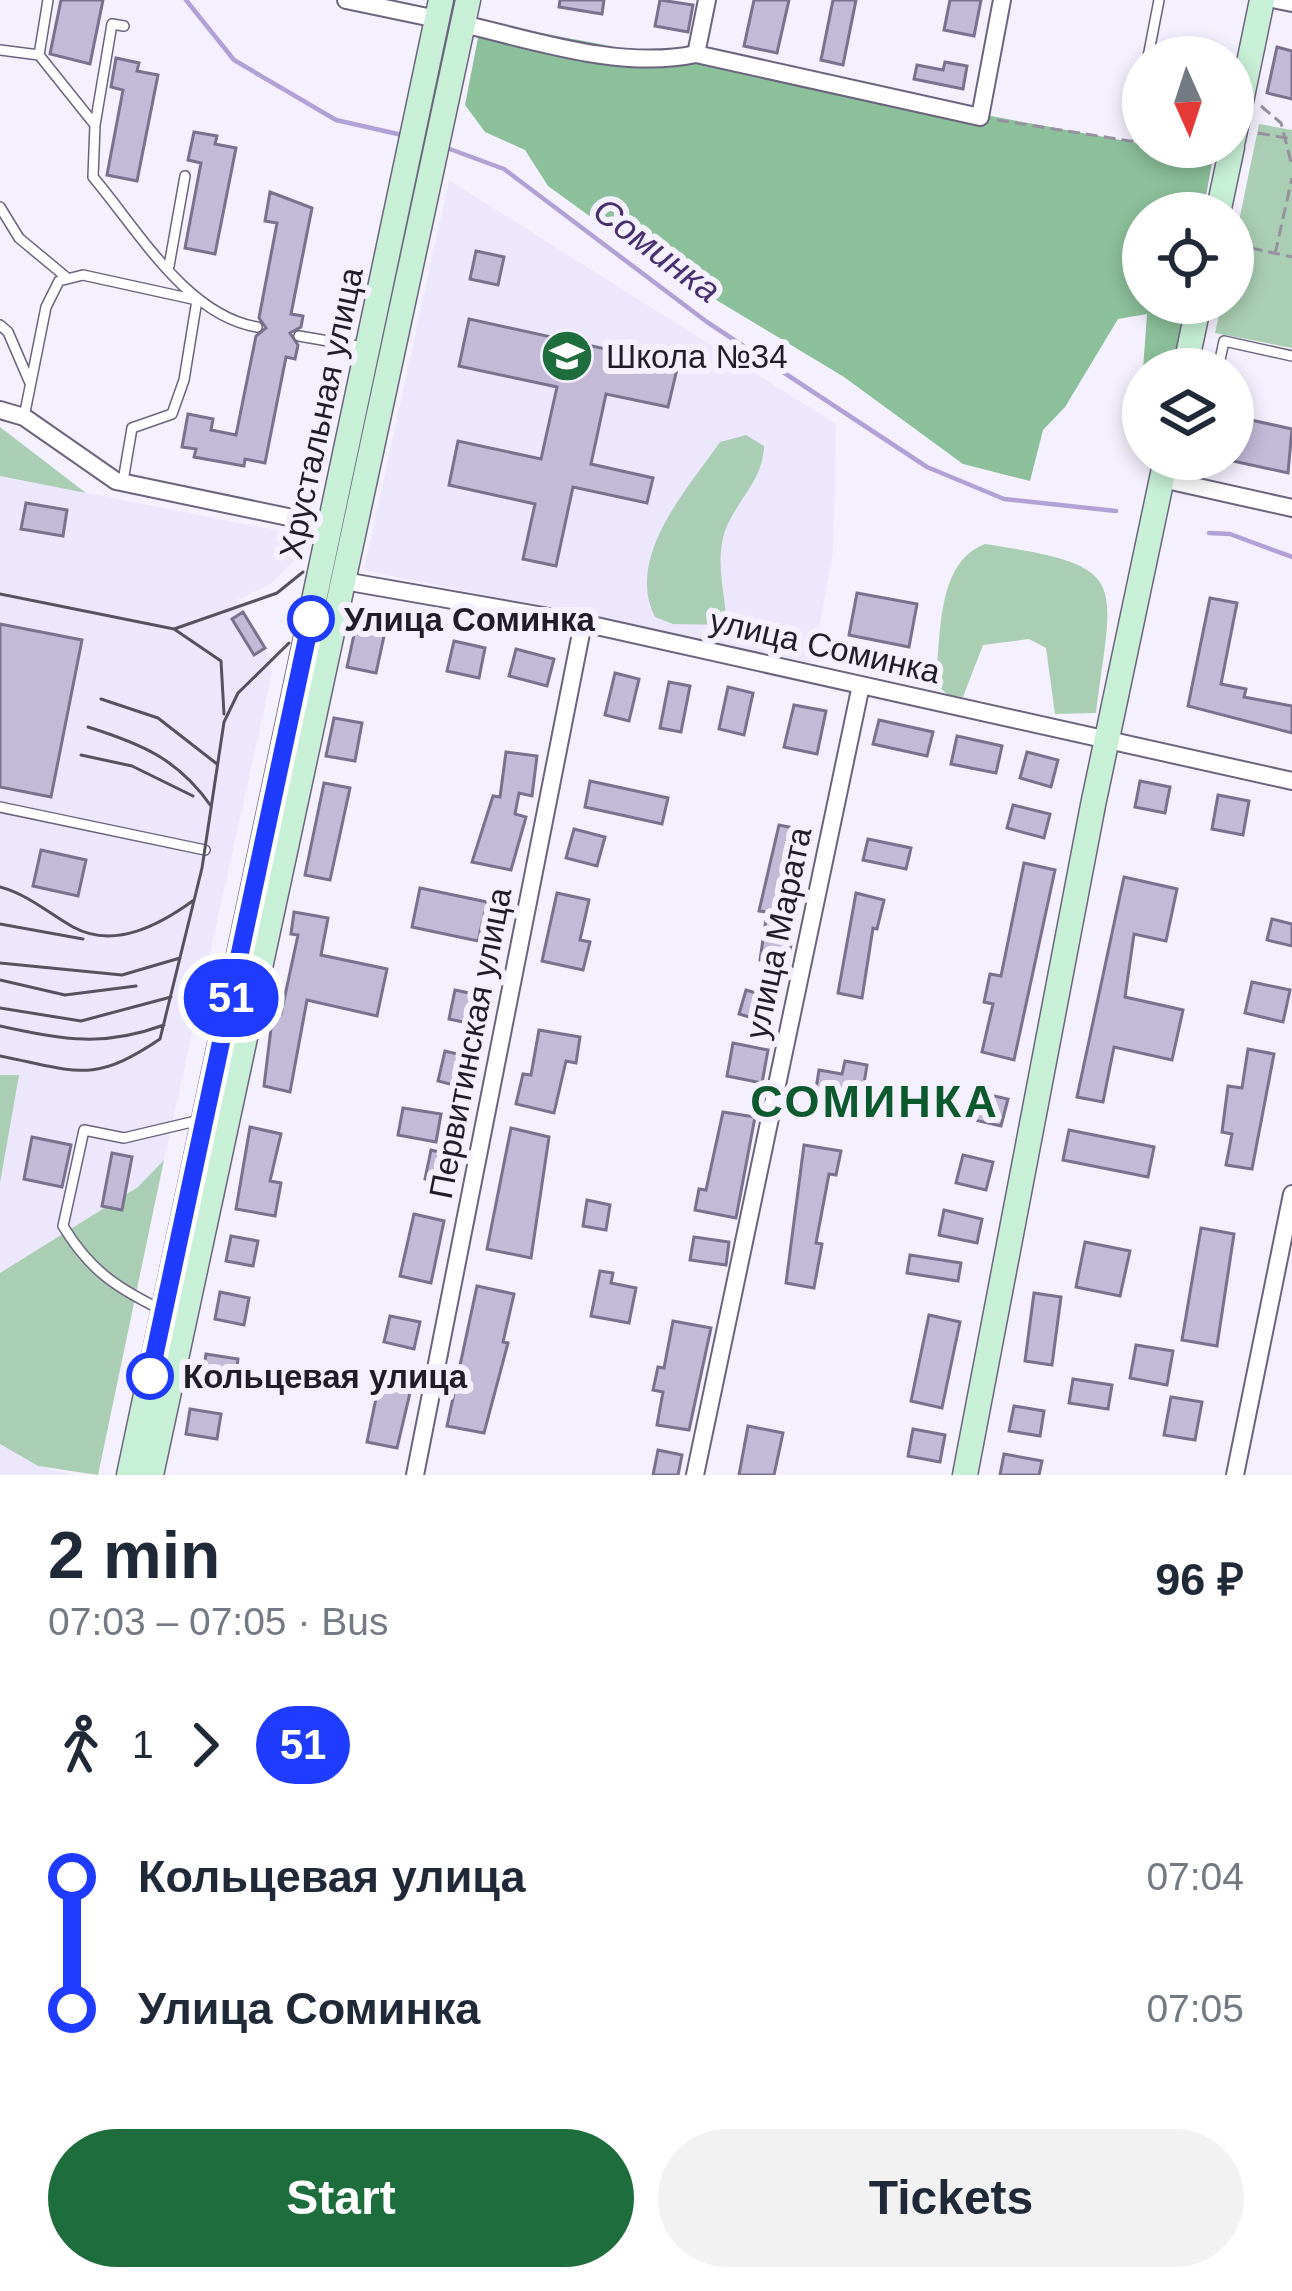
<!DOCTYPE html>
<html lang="en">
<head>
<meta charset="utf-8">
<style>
	body { margin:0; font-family:Helvetica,sans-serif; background:#f2f2f3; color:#1f2937; height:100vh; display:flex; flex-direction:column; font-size:45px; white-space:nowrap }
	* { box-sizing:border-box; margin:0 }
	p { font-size:39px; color:#747a83 }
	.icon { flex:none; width:66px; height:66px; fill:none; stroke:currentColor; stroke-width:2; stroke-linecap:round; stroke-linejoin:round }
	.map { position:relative; height:1475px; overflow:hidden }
	.panel { display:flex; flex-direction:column; background:#fff; flex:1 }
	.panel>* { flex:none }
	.badge { padding:0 24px; border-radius:39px; font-size:42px; line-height:78px }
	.needle { width:78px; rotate:177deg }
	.fabs { position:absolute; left:1122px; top:36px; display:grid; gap:24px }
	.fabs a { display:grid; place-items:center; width:132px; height:132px; border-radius:50%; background:#fff; box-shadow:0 6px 18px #0003; font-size:60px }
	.map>.badge { position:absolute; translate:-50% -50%; box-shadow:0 0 0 6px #fff }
	.legs { display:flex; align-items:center; gap:18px; height:132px; padding:0 48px; font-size:39px }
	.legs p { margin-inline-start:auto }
	.overview { display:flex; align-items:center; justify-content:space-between; height:204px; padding:0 48px }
	h1 { font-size:66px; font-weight:600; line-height:90px }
	.action { display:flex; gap:24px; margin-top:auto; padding:24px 48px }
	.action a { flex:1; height:138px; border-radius:72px; background:#1e6d3d; color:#fff; font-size:48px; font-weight:600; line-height:138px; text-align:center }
	.action a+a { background:#f2f2f3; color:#1f2937 }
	ul { padding:0 48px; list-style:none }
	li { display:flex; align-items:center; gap:42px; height:132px; font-size:45px }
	li i { display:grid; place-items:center; width:18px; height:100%; margin:0 15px; background:currentColor }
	li i::after { content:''; width:30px; height:30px; margin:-15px; border:9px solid; border-radius:50%; background:#fff }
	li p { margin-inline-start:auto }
	li:first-child i { background:linear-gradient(#0000 50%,currentColor 0) }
	li:last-child i { background:linear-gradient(currentColor 50%,#0000 0) }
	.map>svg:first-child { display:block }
</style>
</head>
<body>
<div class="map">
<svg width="1292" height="1475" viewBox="0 0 1292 1475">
	<rect width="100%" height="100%" fill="#f4f0fd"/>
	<!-- built -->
	<path fill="#ede7fe" d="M449,180L836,424L833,552L813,663L364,570Z
		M0,476L300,535L302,552L272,583L237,600L271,659L272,674L164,1160L138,1187L0,1273Z
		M0,1444L38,1466L75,1475H0Z"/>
	<!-- green -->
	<path fill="#aaceb3" d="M1259,124L1292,130V348L1215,333L1222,303H1233V250Z
		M0,427L86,493L0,476Z
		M746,435L764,446C763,481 737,499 725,531C715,561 725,593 727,625L673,624L655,617C625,557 686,491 720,442Z
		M985,544C1132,566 1113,577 1096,713L1055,714L1046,648L1029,639L983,645L963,697L948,695L935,683C942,637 935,563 985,544Z
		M0,1075H19L0,1183Z
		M164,1160L98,1475L38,1466L0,1444V1273L138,1187Z"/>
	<!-- forest -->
	<path fill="#8cc09a" d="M481,22L1213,157L1203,213H1143V303H1186L1174,369H1143L1147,314L1118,319L1065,407L1043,430L1030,481L963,464L844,377L650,260L548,186L525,150L485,132L465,105Z"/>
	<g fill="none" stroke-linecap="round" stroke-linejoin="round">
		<!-- stream -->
		<path stroke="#b1a1d6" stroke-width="4.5" d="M186,0L234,60L336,120L402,135
			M447,148L504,169L707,322L927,467L1004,499L1116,511
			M1209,533L1230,534L1292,557"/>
	</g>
	<!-- building -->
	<path fill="#c3bad8" stroke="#79718d" stroke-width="3" d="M61,0H103L90,64L50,54Z
		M560,0H604L602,14L559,7Z
		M660,0L693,5L688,32L655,26Z
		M754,0H789L777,53L744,46Z
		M833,0H856L843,65L821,60Z
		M950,0H981L974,36L944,30Z
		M1277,47L1292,51V99L1267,93Z
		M116,58L139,63L137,71L158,75L137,181L107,175L123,90L111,87Z
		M945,62L967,66L963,89L914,79L917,65L943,70Z
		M194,132L217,136L215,144L236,148L215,254L185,248L201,163L188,160Z
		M270,192L312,208L291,314L303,316L301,327L290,333L298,345L295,359L286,357L265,463L245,459L244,466L194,457L196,449L182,447L188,414L213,419L211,430L236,435L256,336L266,328L259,318L277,223L265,221Z
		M476,251L504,257L498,285L470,279Z
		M469,319L678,365L668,407L606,394L591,464L653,478L647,503L573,487L556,566L523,559L535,504L449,485L458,441L541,459L557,387L459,366Z
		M1233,416L1292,429L1288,473L1233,461Z
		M26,503L67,510L63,536L21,529Z
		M857,593L917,604L909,647L849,635Z
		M1210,598L1237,603L1221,684L1246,689L1244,697L1292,706V733L1188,706Z
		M243,612L265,648L254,655L232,619Z
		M357,621L386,627L376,673L347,667Z
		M0,624L82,640L51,797L0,787Z
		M454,641L485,648L479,678L447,671Z
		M516,649L554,659L547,686L509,676Z
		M615,673L639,679L629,721L605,715Z
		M669,682L690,686L681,732L660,728Z
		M728,687L753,693L744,735L719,729Z
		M794,705L826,711L817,754L784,747Z
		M334,718L362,723L355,761L326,756Z
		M879,720L933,732L927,756L873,744Z
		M957,736L1002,746L996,773L951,764Z
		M506,752L537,756L532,796L519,793L515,814L526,817L511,870L472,862L493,796L500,797Z
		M1027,752L1058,760L1051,787L1020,778Z
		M590,781L668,798L662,824L585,807Z
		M1140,781L1170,787L1165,813L1135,807Z
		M324,783L350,788L330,880L305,875Z
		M1218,795L1249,801L1243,835L1212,829Z
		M1013,805L1050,814L1044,838L1007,828Z
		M779,825L813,832L787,965L760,960L767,912L759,911Z
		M574,829L605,837L597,866L566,858Z
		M868,839L911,848L906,869L863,860Z
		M41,850L86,860L78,896L33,886Z
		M1024,863L1055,870L1014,1060L982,1052L993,1004L984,1002L990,974L1001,976Z
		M1124,877L1177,889L1166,941L1134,934L1125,997L1183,1010L1172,1060L1114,1047L1103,1102L1077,1097Z
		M420,888L487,902L478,941L412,927Z
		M557,893L589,900L580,940L590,942L583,970L542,961Z
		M856,893L884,900L877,929L873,928L862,998L838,993Z
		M294,912L328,918L321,955L387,969L377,1016L307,1000L290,1092L264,1086L273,1012L281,1014L298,935L291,934Z
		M1272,919L1292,924V946L1267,940Z
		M1252,982L1290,990L1283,1022L1245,1013Z
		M455,990L488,997L482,1026L449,1019Z
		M746,990L773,998L766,1022L739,1014Z
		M539,1030L580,1037L576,1063L566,1061L554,1113L516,1104L523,1074L531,1075Z
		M733,1043L768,1050L762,1083L727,1076Z
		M1248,1049L1274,1054L1252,1169L1226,1165L1232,1134L1222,1132L1228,1086L1242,1088Z
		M445,1051L477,1059L469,1089L438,1081Z
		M845,1061L867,1065L860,1108L814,1101L819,1070L842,1074Z
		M977,1092L1008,1099L1001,1126L970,1119Z
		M403,1108L441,1114L436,1142L398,1135Z
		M723,1112L755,1117L736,1218L695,1210L699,1189L706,1190Z
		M250,1127L281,1134L270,1181L281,1183L275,1216L236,1209Z
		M511,1128L549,1137L531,1258L487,1249Z
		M1069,1130L1154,1147L1148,1177L1063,1160Z
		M32,1137L71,1145L62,1187L24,1179Z
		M804,1145L841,1151L836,1175L829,1174L816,1243L822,1244L814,1288L786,1283Z
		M431,1150L456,1156L450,1185L425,1179Z
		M112,1153L132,1157L122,1210L102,1206Z
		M963,1155L993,1162L986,1190L956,1183Z
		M587,1200L610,1205L606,1230L583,1226Z
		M944,1210L982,1219L977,1243L939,1235Z
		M414,1214L444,1221L431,1283L400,1276Z
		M1201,1228L1234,1234L1217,1346L1182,1340Z
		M231,1236L258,1241L253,1266L226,1261Z
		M694,1237L729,1242L726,1265L690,1260Z
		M1085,1242L1130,1251L1120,1296L1076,1287Z
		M910,1255L961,1263L958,1281L907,1273Z
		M600,1271L613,1273L611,1283L636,1288L629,1323L591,1316Z
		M477,1286L514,1294L503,1342L508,1343L484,1433L447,1426Z
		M220,1292L249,1298L244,1325L215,1319Z
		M1034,1293L1061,1297L1052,1365L1025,1361Z
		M929,1315L960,1322L942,1408L911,1401Z
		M390,1316L420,1322L414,1349L384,1342Z
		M673,1321L711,1328L689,1430L657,1425L663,1392L653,1390L658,1367L664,1368Z
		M1136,1345L1173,1351L1167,1385L1130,1378Z
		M206,1354L238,1359L234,1386L202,1381Z
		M382,1369L414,1376L397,1448L367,1442Z
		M1073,1379L1112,1385L1108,1409L1069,1403Z
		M1171,1397L1202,1402L1195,1440L1164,1435Z
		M1014,1406L1044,1411L1040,1436L1009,1431Z
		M190,1409L221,1414L217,1439L186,1434Z
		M748,1426L783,1433L774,1475H739Z
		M913,1429L945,1435L940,1462L908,1456Z
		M658,1450L682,1455L678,1475H653Z
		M1004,1454L1042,1461L1039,1475H1000Z"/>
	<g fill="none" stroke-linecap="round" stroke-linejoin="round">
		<!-- lane casing -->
		<g stroke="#6c647f" stroke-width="12">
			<path id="lane" d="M48,0L39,55L95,125L93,177C138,230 186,315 257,327
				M0,50L39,55
				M1148,57L1159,0
				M95,125L112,24L124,26
				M0,207L19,238L66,277
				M169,266L185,176
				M0,325L8,332L30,383
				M299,336L363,347
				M1218,369L1224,341L1292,356
				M24,417L46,307L59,281L83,275L197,300L184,380L172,414L132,428L123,481
				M1192,486L1198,459
				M0,807L205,850
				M160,1309C115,1287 89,1269 63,1226L84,1130L124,1138L200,1120"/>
		</g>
		<!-- street casing -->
		<g stroke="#6c647f" stroke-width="20">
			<path id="street" d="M346,0L437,19
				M1277,0L1292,3
				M463,24C536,41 622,70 696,54L980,117L1002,0
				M696,54L707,0
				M0,410L24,417L116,481L331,526
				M1162,479L1292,508
				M344,581L583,623L1292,781
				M415,1475L583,623
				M695,1475L861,685
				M1235,1475L1292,1194"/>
		</g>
		<!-- secondary casing -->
		<g stroke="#6c647f" stroke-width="27">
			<path id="secondary" d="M1233,140L1262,0
				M1218,213L1232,147
				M1185,369L1199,303
				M129,1475L441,0
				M151,1475L468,0
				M965,1475L1093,805L1166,459"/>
		</g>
		<!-- path -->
		<path stroke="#95919e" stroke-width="3" stroke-dasharray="12 6" stroke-linecap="butt" d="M1261,106L1281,123L1292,166
			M997,120L1143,143
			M1258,133L1292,139
			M1171,147L1210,153
			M1233,244L1292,257
			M1275,254L1292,178"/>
		<!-- lane -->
		<use href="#lane" stroke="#fff" stroke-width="9"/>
		<!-- street -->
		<use href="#street" stroke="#fff" stroke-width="16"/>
		<!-- secondary -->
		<use href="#secondary" stroke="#c8f0d7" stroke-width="24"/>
		<!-- tram -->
		<path stroke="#55515d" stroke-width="3" d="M0,594L174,629L221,661L224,714
			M174,629L277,593L303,572
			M101,699L158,718L217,764
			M88,727C142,744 178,759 211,806
			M81,755L132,766L193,796
			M0,887C29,895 48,913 73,927C115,950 161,924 194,900
			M0,924L83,939
			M0,963L122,975L180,958
			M0,980L65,995L136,986
			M0,1008L81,1021L171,997
			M0,1026C63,1039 101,1048 164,1025
			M0,1056C76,1071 92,1085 160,1039L202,868L224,722L238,693L289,643"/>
	</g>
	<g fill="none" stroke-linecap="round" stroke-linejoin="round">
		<!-- line-1 casing -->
		<g stroke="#fff" stroke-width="27">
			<path id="line-1" d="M150,1376L311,619"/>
		</g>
		<!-- line-1 -->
		<use href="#line-1" stroke="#1f3bff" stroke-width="18"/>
	</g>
	<!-- icons -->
	<defs>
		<g id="school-disc" transform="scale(2.7)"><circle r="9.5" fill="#1e6d3d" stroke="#f4f0fd"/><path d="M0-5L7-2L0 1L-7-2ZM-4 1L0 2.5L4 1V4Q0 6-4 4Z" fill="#fff"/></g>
	</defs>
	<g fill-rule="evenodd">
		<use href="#school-disc" x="567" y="356"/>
	</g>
	<!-- markers -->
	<g fill="#fff" stroke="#1f3bff" stroke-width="6">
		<circle cx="311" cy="619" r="21"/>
		<circle cx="150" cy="1376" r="21"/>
	</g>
	<g text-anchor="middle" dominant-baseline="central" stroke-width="12" stroke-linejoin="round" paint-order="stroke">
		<!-- poi labels -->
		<g font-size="33" fill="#201c28" stroke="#f4f0fd" text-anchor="start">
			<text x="606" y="356">Школа №34</text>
		</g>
		<!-- street labels -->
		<g font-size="33" fill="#201c28" stroke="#f4f0fd">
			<text transform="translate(321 413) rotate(-78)">Хрустальная улица</text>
			<text transform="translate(825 646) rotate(13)">улица Соминка</text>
			<text transform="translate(778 933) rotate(-78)">улица Марата</text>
			<text transform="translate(470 1043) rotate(-79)">Первитинская улица</text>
		</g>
		<!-- stop labels -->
		<g font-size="33" font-weight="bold" fill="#201c28" stroke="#f4f0fd" text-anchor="start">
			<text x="344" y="619">Улица Соминка</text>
			<text x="183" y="1376">Кольцевая улица</text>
		</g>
		<!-- water labels -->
		<g font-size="36" font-style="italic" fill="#483070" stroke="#f4f0fd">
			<text transform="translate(657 250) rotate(37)">Соминка</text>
		</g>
		<!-- district labels -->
		<g font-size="45" font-weight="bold" letter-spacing="3" fill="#0d592e" stroke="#f4f0fd">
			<text x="875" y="1101">СОМИНКА</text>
		</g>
	</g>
</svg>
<div class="fabs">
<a><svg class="needle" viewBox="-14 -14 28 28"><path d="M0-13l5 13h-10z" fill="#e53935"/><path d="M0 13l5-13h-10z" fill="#747a83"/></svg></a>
<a><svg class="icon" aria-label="locate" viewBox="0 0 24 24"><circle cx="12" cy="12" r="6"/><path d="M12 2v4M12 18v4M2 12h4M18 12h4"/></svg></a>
<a><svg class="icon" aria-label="layers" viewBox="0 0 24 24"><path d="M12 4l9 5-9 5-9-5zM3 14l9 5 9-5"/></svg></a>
</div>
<b class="badge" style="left:231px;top:998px;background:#1f3bff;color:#fff">51</b>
</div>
<section class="panel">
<div class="overview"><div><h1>2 min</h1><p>07:03 – 07:05 · Bus</p></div><b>96 ₽</b></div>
<div class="legs"><svg class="icon" aria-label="walk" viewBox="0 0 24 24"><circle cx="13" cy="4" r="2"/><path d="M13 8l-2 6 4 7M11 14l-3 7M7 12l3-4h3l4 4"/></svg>1<svg class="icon" aria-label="forward" viewBox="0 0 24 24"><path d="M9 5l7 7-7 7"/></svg><b class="badge" style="background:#1f3bff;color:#fff">51</b></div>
<ul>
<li><i style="color:#1f3bff"></i><b>Кольцевая улица</b><p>07:04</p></li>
<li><i style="color:#1f3bff"></i><b>Улица Соминка</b><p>07:05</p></li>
</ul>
<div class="action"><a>Start</a><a>Tickets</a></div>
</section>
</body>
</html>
